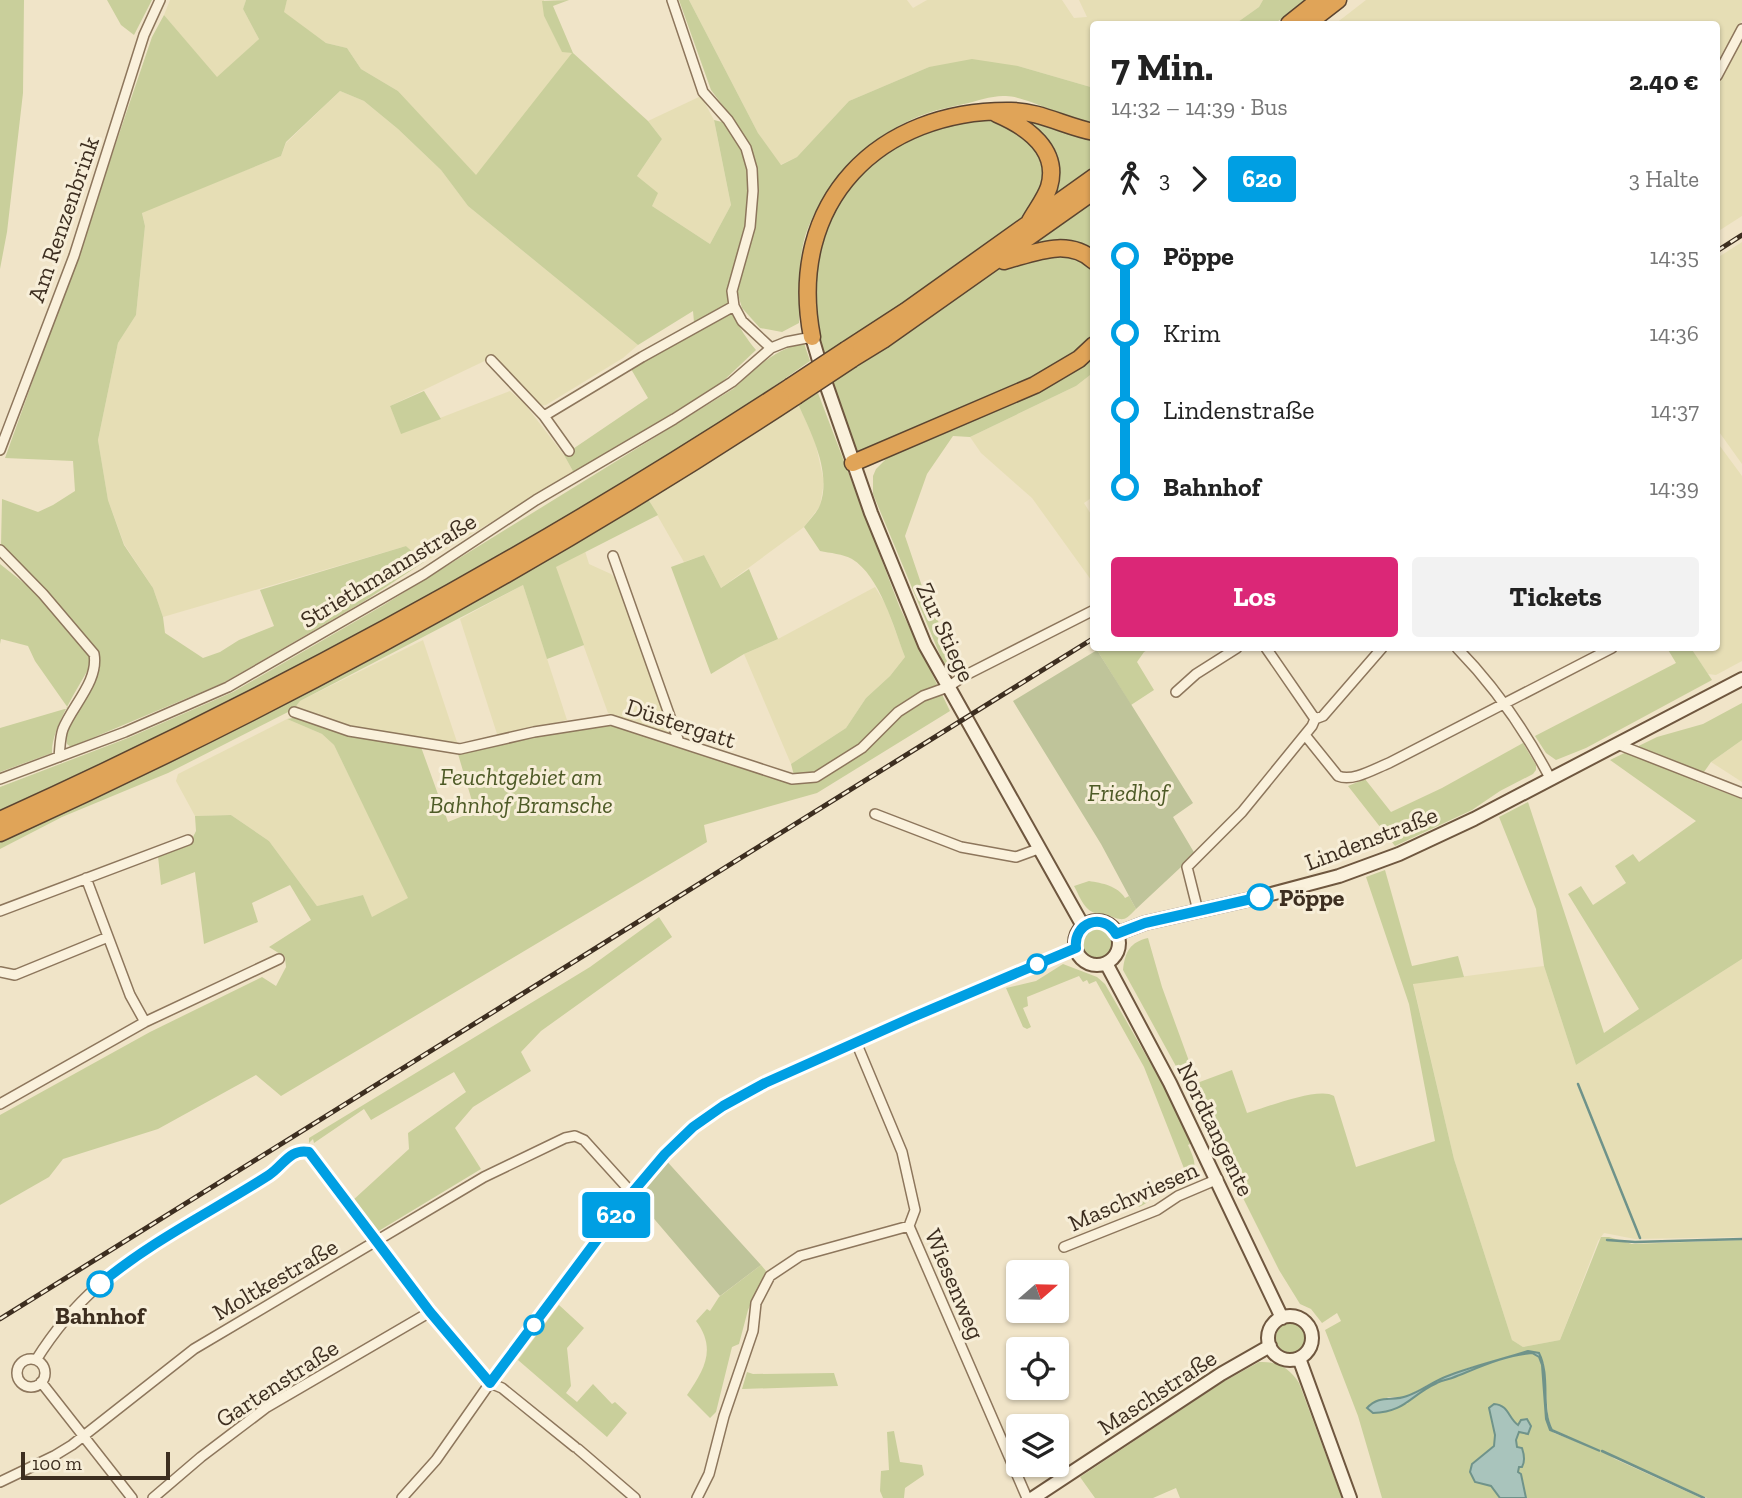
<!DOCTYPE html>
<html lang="de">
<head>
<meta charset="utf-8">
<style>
	body { margin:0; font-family:"Zilla Slab",serif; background:#f2f2f2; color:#222; height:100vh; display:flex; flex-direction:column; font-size:26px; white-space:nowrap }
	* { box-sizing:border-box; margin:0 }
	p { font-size:23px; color:#767676 }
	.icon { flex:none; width:38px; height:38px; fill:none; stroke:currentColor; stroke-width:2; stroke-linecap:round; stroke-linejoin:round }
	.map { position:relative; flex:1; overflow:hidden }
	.drawer { position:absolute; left:1090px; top:21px; width:630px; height:630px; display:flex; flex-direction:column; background:#fff; border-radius:7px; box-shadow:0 2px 5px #0004 }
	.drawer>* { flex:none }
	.badge { padding:0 14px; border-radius:5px; font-size:24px; line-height:46px }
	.needle { width:46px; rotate:70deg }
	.fabs { position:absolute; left:1006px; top:1260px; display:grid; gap:14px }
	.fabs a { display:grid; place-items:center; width:63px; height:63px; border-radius:7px; background:#fff; box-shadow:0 2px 5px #0004; font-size:35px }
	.scale { position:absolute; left:21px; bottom:18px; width:149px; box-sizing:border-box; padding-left:7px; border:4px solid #3d2e20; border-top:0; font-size:19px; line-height:24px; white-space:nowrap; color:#3d2e20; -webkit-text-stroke:5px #f7eed8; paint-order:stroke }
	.map>.badge { position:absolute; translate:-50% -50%; box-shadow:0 0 0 4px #fff }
	.legs { display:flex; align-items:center; gap:10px; height:77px; padding:0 21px; font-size:23px }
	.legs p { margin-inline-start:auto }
	.head { display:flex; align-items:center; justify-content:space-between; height:119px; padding:0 21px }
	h1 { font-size:38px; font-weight:800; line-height:52px }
	.primary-button { display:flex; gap:14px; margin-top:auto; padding:14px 21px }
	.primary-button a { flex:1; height:80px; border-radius:7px; background:#db2777; color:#fff; font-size:28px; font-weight:800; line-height:80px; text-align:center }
	.primary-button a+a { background:#f2f2f2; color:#222 }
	ul { padding:0 21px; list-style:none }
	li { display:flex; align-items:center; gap:24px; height:77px; font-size:26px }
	li i { display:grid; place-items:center; width:10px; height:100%; margin:0 9px; background:currentColor }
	li i::after { content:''; width:18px; height:18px; margin:-9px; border:5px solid; border-radius:50%; background:#fff }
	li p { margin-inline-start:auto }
	li:first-child i { background:linear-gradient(#0000 50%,currentColor 0) }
	li:last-child i { background:linear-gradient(currentColor 50%,#0000 0) }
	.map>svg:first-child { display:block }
</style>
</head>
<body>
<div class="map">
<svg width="1742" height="1498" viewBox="0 0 1742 1498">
	<rect width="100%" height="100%" fill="#f0e4c8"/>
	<!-- farmland -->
	<path fill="#e6deb5" d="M170,0H246L243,9L259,39L217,78L164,15Z
		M287,0H544V16L562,51L573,53L476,176L398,91L361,69L347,48L326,43L283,12Z
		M689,0H907L913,8L927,0H1062L1074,18L1087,17L1079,0H1263L1259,7L1235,24H1094V88L1018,66L929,67L849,101L797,157L780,165L758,133Z
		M1366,0H1742V20L1717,67V24H1335Z
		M1742,34V216L1717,232V80Z
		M340,91L364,101L398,129L441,170L468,206L638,345L623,358L546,405L540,406L493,357L390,406L401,433L510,391L524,403L564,455L574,473L424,562L406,546L163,617L153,588L124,544L108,500L98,440L118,343L136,315L145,226L142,212L281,156L286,143Z
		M701,96L714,120L731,205L710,244L652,206L637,176L662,139L648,121Z
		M1742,242V464L1717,429V258Z
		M1094,372V496L1084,503L1094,519V584L1032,498L981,453L970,437L1076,386Z
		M798,404L815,441L824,482L820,506L804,527L721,588L704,555L684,562L648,499Z
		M1717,442L1742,476V661L1716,675L1708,674L1691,648H1717Z
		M585,551L589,564L611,574L616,579L671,736L608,713L555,567Z
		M523,585L567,720L498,737L460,619Z
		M875,587L886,605L905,657L890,676L866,698L846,728L791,764L744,654L778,639Z
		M423,640L458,745L349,727L294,709L300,701Z
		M287,719L322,734L334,745L409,898L372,918L363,895L317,906L269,841L231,815L195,816L176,781L178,774Z
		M1742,740V782L1711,762Z
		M1742,959V1237L1635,1239L1604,1233L1598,1241L1560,1340L1523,1347L1512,1340L1454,1159L1413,983L1544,966L1576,1065Z"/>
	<!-- green -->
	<path fill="#c9cf9b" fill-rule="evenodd" d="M0,0H24L23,93L7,232L0,269Z
		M107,0H152L134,35L121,25Z
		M246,0H287L284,12L326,43L347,48L361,69L398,91L476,175L572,53L562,52L544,16L542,1L569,0L553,6L573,53L648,121L662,139L637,176L658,193L652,206L710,244L731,205L714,120L738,126L711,90L679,0H689L758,133L781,165L797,157L849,101L929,67L972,59L1018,66L1094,88V124L1081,122C1064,116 1023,96 1006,96C993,95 977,101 964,104C952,107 939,109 928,113C873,132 830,174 808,228C796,258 801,291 799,323L782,332L760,328L742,308L737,291L754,224L750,225C730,281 714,298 756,350L719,385L574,473L564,455L648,398L631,369L695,333L693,311L638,345L468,206L441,170L398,129L364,101L340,91L286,142L281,156L142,213L145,226L136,315L118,343L98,440L108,500L124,545L153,588L163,617L165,633L203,658L220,652L239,640L274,626L260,590L406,546L424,562L363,602L223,683L71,747L67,744L66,733L100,668L99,656L93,646L48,592L1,546L2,499L38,512L53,505L75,491L73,461L5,458L77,258L152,37L164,15L217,77L259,39L243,9Z
		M1263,0H1308L1274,24H1235L1259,7Z
		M1025,117L1094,136V166L1046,202L1055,180L1016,118Z
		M939,119L1012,120L1051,171L1027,225L820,367L810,257L854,170Z
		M1094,195V254L1017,252Z
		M1047,249L1094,261V345L1079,359L853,463L824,378L991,264Z
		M804,343L810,361C558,540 281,683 0,810V787L128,738L233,692L382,606L733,389C756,369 772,350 804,343Z
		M1094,352V372L1076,386L970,437L953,436L927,474L905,536L927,601L965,670L950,671L945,667L873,494V476L876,469L888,457L951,428Z
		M424,391L441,419L401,434L390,406Z
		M818,393L900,608L950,711L817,793L704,825L707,842L281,1096L256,1075L158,1129L63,1159L49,1177L0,1205V1115L150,1032L262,977L276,986L286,967L285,957L269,947L311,920L290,885L252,903L258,922L204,944L195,872L161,885L158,856L190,843L196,831L195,816L231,815L269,841L317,906L363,895L372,917L408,898L334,745L322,734L287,719L298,717L347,732L421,747L448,822L475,811L458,754L514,741L606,724L788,783H796L791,764L846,728L866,698L890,676L905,657C894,628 880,576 852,559C843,554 830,553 820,551L804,527C809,520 817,513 820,505C832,472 811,433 798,404Z
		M648,499L658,515L556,567L584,645L547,659L523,585L300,701L294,709L168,773L62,817L0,849V842L297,694L455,612Z
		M704,555L721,588L749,569L778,639L744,654L711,674L671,567Z
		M0,564L39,595L90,656L91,664C79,687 51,728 52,753L0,772V728L68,708L35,661L28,646L1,639L0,644Z
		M1100,648H1151L1144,652L1137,662L1154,690L1131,705L1097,650Z
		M1667,648H1691L1712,680L1586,748L1556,760L1546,753L1535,736L1676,663Z
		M1742,703V740L1711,762L1697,782L1742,799V959L1576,1065L1544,966L1536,909L1499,817L1528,802L1604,1033L1639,1009L1568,894L1581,886L1593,905L1626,883L1615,866L1633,854L1639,862L1696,821L1610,760L1657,737L1703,724Z
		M1523,743L1536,765V770L1533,774L1500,791L1472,810L1395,846L1348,786L1365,779L1391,812L1442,788Z
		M1385,870L1412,966L1458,956L1464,977L1413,984L1454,1159L1512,1340L1523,1347L1560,1340L1601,1237H1609L1632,1244L1742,1240V1498H1707L1601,1450L1615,1459L1701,1498H1382L1358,1416L1325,1330L1341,1321L1337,1313L1322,1323L1311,1309L1300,1304L1279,1270L1188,1088L1123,970C1125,952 1130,942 1148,938L1162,987L1197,1083L1232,1070L1247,1113C1265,1108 1319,1086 1334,1096L1356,1167L1435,1141L1409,1004L1366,877ZM1528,1351H1534L1544,1364L1548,1416L1552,1430L1598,1450L1554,1433L1548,1426L1542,1365L1539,1357L1532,1353C1504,1355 1424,1382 1407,1404L1369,1405L1389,1397L1404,1398L1431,1383L1468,1368Z
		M1089,881C1102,883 1118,886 1125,898L1129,896L1136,909C1123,923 1123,920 1106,915C1103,913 1099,914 1095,913C1084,910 1079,895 1074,886Z
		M659,917L672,937L541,1031L521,1052L531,1071L473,1107L455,1128L481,1169L377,1232L352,1201L409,1149L408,1133L466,1092L454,1072L371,1120L364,1109L314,1143L313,1139L309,1143V1138L590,967Z
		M1082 943a15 15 0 1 1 30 0a15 15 0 1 1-30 0Z
		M1063,964L1097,977L1105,984L1163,1085L1192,1143L1188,1145C1203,1176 1190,1173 1168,1188C1157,1194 1150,1202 1139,1207L1135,1201L1160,1191L1158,1184L1185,1171L1144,1067L1096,981L1089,984L1087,980L1083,982L1079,976L1027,997L1028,1006L1023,1008L1031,1027L1027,1029L1023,1027L1006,988L1036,981Z
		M761,1265L766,1271L748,1310L739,1344L732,1347L716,1412L710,1418L687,1395C704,1370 717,1349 696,1321L707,1309L710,1311L719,1297Z
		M559,1305L584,1328L567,1348L571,1386L566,1393L577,1402L593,1384L612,1404L615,1402L627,1413L607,1437L518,1360Z
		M1276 1338a15 15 0 1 1 30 0a15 15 0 1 1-30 0Z
		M1259,1362C1277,1361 1290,1368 1299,1383L1342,1498H1180L1176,1488L1153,1498H1095L1080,1477L1223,1382Z
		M747,1372L753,1374L834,1373L838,1386L742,1389Z
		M894,1431L900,1462L922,1465L924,1475L905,1488L904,1498H883L880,1491L881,1471L889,1470L887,1432Z"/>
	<!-- cemetery -->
	<path fill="#bfc49a" d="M1097,650L1193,803L1173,817L1195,854L1136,909L1101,844L1013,701Z
		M663,1157L761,1265L720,1296L632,1193Z"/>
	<!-- water -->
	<path fill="#a9c4bc" stroke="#6f938a" stroke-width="2" d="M1528,1351L1539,1353C1551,1377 1540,1407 1552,1430L1600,1451L1550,1430L1546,1419L1542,1365L1539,1357L1532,1353C1505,1355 1478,1368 1452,1378C1447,1380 1442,1380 1437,1383C1410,1395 1406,1412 1373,1413L1367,1408C1380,1394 1392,1402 1407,1396C1420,1392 1432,1382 1445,1377C1472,1366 1500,1360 1528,1351Z
		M1494,1404C1509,1405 1508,1418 1518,1425L1521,1420L1527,1419L1531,1426L1528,1434L1519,1432L1516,1440L1517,1447L1522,1448C1524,1454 1525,1462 1522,1467H1519L1518,1472L1521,1474L1526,1498H1500L1491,1486L1475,1482L1470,1472L1472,1464L1494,1446L1495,1435L1489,1408Z"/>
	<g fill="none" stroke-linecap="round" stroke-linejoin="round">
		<!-- stream -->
		<path stroke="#6f938a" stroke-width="2.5" d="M1578,1084L1640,1238
			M1607,1240L1635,1242L1742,1239
			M1602,1451L1704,1498"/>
		<!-- street casing -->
		<g stroke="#8d765c" stroke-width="12">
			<path id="street" d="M672,0L703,92L728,120L746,148L752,169L753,191L750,227L732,291L734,306L742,321L771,348
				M1717,76L1742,29
				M491,360L544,416L569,451
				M544,416L642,357L734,306
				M0,450L74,256L144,35L160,0
				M0,550L43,594L94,654C99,681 72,706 63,729C60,737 60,748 59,757
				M613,556L679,742
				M1266,648L1315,719
				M1457,648C1494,686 1525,730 1550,778
				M1176,692L1196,674L1237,648
				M294,712L349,731L460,749L534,732L611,720L792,779L816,777L862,748L898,712L923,696L948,687L964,676L1094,610
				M1305,735L1338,776C1353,782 1374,769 1389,763L1612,648
				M1617,744L1742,793
				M0,779L125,732L228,687L424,574L536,500L674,419L732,382L771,348L786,342L812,337
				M875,814L961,847L1016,857L1038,849
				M86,878L130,995L145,1022
				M0,911L188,840
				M1198,911L1187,867L1242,812L1312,726L1315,719L1323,716L1382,648
				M0,972L15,975L108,937
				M856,1042L902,1152L915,1210L909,1226L1027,1498
				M0,1104L145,1022L279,959
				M1064,1247L1157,1210L1178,1196L1218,1179
				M17 1373a14 14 0 1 1 28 0a14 14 0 1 1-28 0Z
				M36,1360C53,1333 73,1308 97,1287C146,1244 211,1211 266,1177C278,1169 294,1144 310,1153C317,1158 339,1195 347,1205C393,1265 441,1325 490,1383L502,1388L575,1447
				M41,1382L132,1498
				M578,1449L635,1498
				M0,1482L54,1456L72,1445L194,1349L484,1177L565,1138L575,1136L584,1140L632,1193
				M153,1498L201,1457L267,1407L430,1312
				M402,1498L436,1460L490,1383L632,1193L665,1154L693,1127L723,1106L781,1075L1076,949
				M697,1498L709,1474L724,1416L753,1331L756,1303L770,1276L800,1256L909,1226"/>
		</g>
		<!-- secondary casing -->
		<g stroke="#6f573f" stroke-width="16">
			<path id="secondary" d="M812,337L826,384L871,513L925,645L1083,926
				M1075 943a22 22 0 1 1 44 0a22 22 0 1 1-44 0Z
				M1116,934L1145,923L1260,897L1339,876L1399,854L1474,819L1742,679
				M1106,963L1170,1083L1282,1318
				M1268 1338a22 22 0 1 1 44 0a22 22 0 1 1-44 0Z
				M1299,1358L1350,1498
				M1033,1498L1221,1374L1270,1346"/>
		</g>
		<!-- highway casing -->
		<g stroke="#5b4430" stroke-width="19">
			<path id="highway" d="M1289,24L1319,0
				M1307,24L1338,0
				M997,114C1027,127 1060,150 1049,187C1045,199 1036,210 1030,221
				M1004,261C1034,253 1068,237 1094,261
				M812,337C786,202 879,109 1011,111C1039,111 1067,127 1094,132
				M846,350L906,311L1094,177
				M852,359L883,340L1094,191
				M853,463L1035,385L1079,359L1094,345
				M0,820C274,696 539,551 790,387
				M0,833C275,708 543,563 796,396"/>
		</g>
		<!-- street -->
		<use href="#street" stroke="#faf1dc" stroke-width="9"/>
		<!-- secondary -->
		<use href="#secondary" stroke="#faf1dc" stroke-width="12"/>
		<!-- highway -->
		<use href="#highway" stroke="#e0a458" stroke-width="16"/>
		<!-- rail casing -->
		<g stroke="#3d2e20" stroke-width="5">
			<path id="rail" d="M1717,251L1742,235
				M0,1319L1094,638"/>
		</g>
		<!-- rail -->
		<use href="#rail" stroke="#f7eed8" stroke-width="2.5" stroke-dasharray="8" stroke-linecap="butt"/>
		<!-- highway-bridge casing -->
		<g stroke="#5b4430" stroke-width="19" stroke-linecap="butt">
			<path id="highway-bridge" d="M790,387L846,350
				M796,396L852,359"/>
		</g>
		<!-- highway-bridge -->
		<use href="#highway-bridge" stroke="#e0a458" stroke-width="16"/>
	</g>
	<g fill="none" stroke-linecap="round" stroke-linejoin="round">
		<!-- line-1 casing -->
		<g stroke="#fff" stroke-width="16">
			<path id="line-1" d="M100,1284C151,1241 213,1211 269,1175C283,1166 290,1148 309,1152L430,1312L490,1383L632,1193L665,1154L693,1127L723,1106L765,1083L913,1017L1076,948C1073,923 1103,911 1116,934L1145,923L1260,897"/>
		</g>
		<!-- line-1 -->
		<use href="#line-1" stroke="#009fe3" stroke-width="10"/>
	</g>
	<!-- markers -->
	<g fill="#fff" stroke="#009fe3" stroke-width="3.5">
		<circle cx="1260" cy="897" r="12"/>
		<circle cx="1037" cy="964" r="9"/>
		<circle cx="100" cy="1284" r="12"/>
		<circle cx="534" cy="1325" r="9"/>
	</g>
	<g text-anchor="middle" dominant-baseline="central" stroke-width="6" stroke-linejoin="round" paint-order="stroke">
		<!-- street labels -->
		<g font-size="24" fill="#3d2e20" stroke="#f7eed8">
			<text transform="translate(63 219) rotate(-71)">Am Renzenbrink</text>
			<text transform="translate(388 570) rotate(-31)">Striethmannstraße</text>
			<text transform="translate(946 632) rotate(65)">Zur Stiege</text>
			<text transform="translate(681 723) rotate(18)">Düstergatt</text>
			<text transform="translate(1371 838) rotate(-21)">Lindenstraße</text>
			<text transform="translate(1216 1129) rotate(64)">Nordtangente</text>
			<text transform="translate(1133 1196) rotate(-24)">Maschwiesen</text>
			<text transform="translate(275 1279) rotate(-30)">Moltkestraße</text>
			<text transform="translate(955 1284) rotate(67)">Wiesenweg</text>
			<text transform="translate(277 1383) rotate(-33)">Gartenstraße</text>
			<text transform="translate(1157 1392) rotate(-33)">Maschstraße</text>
		</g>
		<!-- park labels -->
		<g font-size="24" font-style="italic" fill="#4d5a26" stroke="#f7eed8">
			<text x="521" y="776">Feuchtgebiet am<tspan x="521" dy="28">Bahnhof Bramsche</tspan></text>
			<text x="1128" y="792">Friedhof</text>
		</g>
		<!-- stop labels -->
		<g font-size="24" font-weight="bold" fill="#3d2e20" stroke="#f7eed8" text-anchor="start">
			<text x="1279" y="897">Pöppe</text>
			<text x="100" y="1315" text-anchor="middle">Bahnhof</text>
		</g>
	</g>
</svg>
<div class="fabs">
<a><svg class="needle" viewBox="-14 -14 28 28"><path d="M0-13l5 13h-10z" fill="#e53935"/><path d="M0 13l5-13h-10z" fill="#767676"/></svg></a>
<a><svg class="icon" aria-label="locate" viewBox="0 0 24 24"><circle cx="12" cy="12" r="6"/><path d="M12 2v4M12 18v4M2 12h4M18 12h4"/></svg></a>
<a><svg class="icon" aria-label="layers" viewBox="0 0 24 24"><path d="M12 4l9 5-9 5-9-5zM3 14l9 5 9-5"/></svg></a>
</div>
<div class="scale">100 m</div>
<b class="badge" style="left:616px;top:1215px;background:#009fe3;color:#fff">620</b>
<section class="drawer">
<div class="head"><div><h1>7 Min.</h1><p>14:32 – 14:39 · Bus</p></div><b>2.40 €</b></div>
<div class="legs"><svg class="icon" aria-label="walk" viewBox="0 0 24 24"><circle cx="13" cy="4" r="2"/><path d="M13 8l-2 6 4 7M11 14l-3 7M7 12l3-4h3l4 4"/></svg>3<svg class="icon" aria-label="forward" viewBox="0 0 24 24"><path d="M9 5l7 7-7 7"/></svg><b class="badge" style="background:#009fe3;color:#fff">620</b><p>3 Halte</p></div>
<ul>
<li><i style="color:#009fe3"></i><b>Pöppe</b><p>14:35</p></li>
<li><i style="color:#009fe3"></i><span>Krim</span><p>14:36</p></li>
<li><i style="color:#009fe3"></i><span>Lindenstraße</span><p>14:37</p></li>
<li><i style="color:#009fe3"></i><b>Bahnhof</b><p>14:39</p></li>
</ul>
<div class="primary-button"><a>Los</a><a>Tickets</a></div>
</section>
</div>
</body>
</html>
